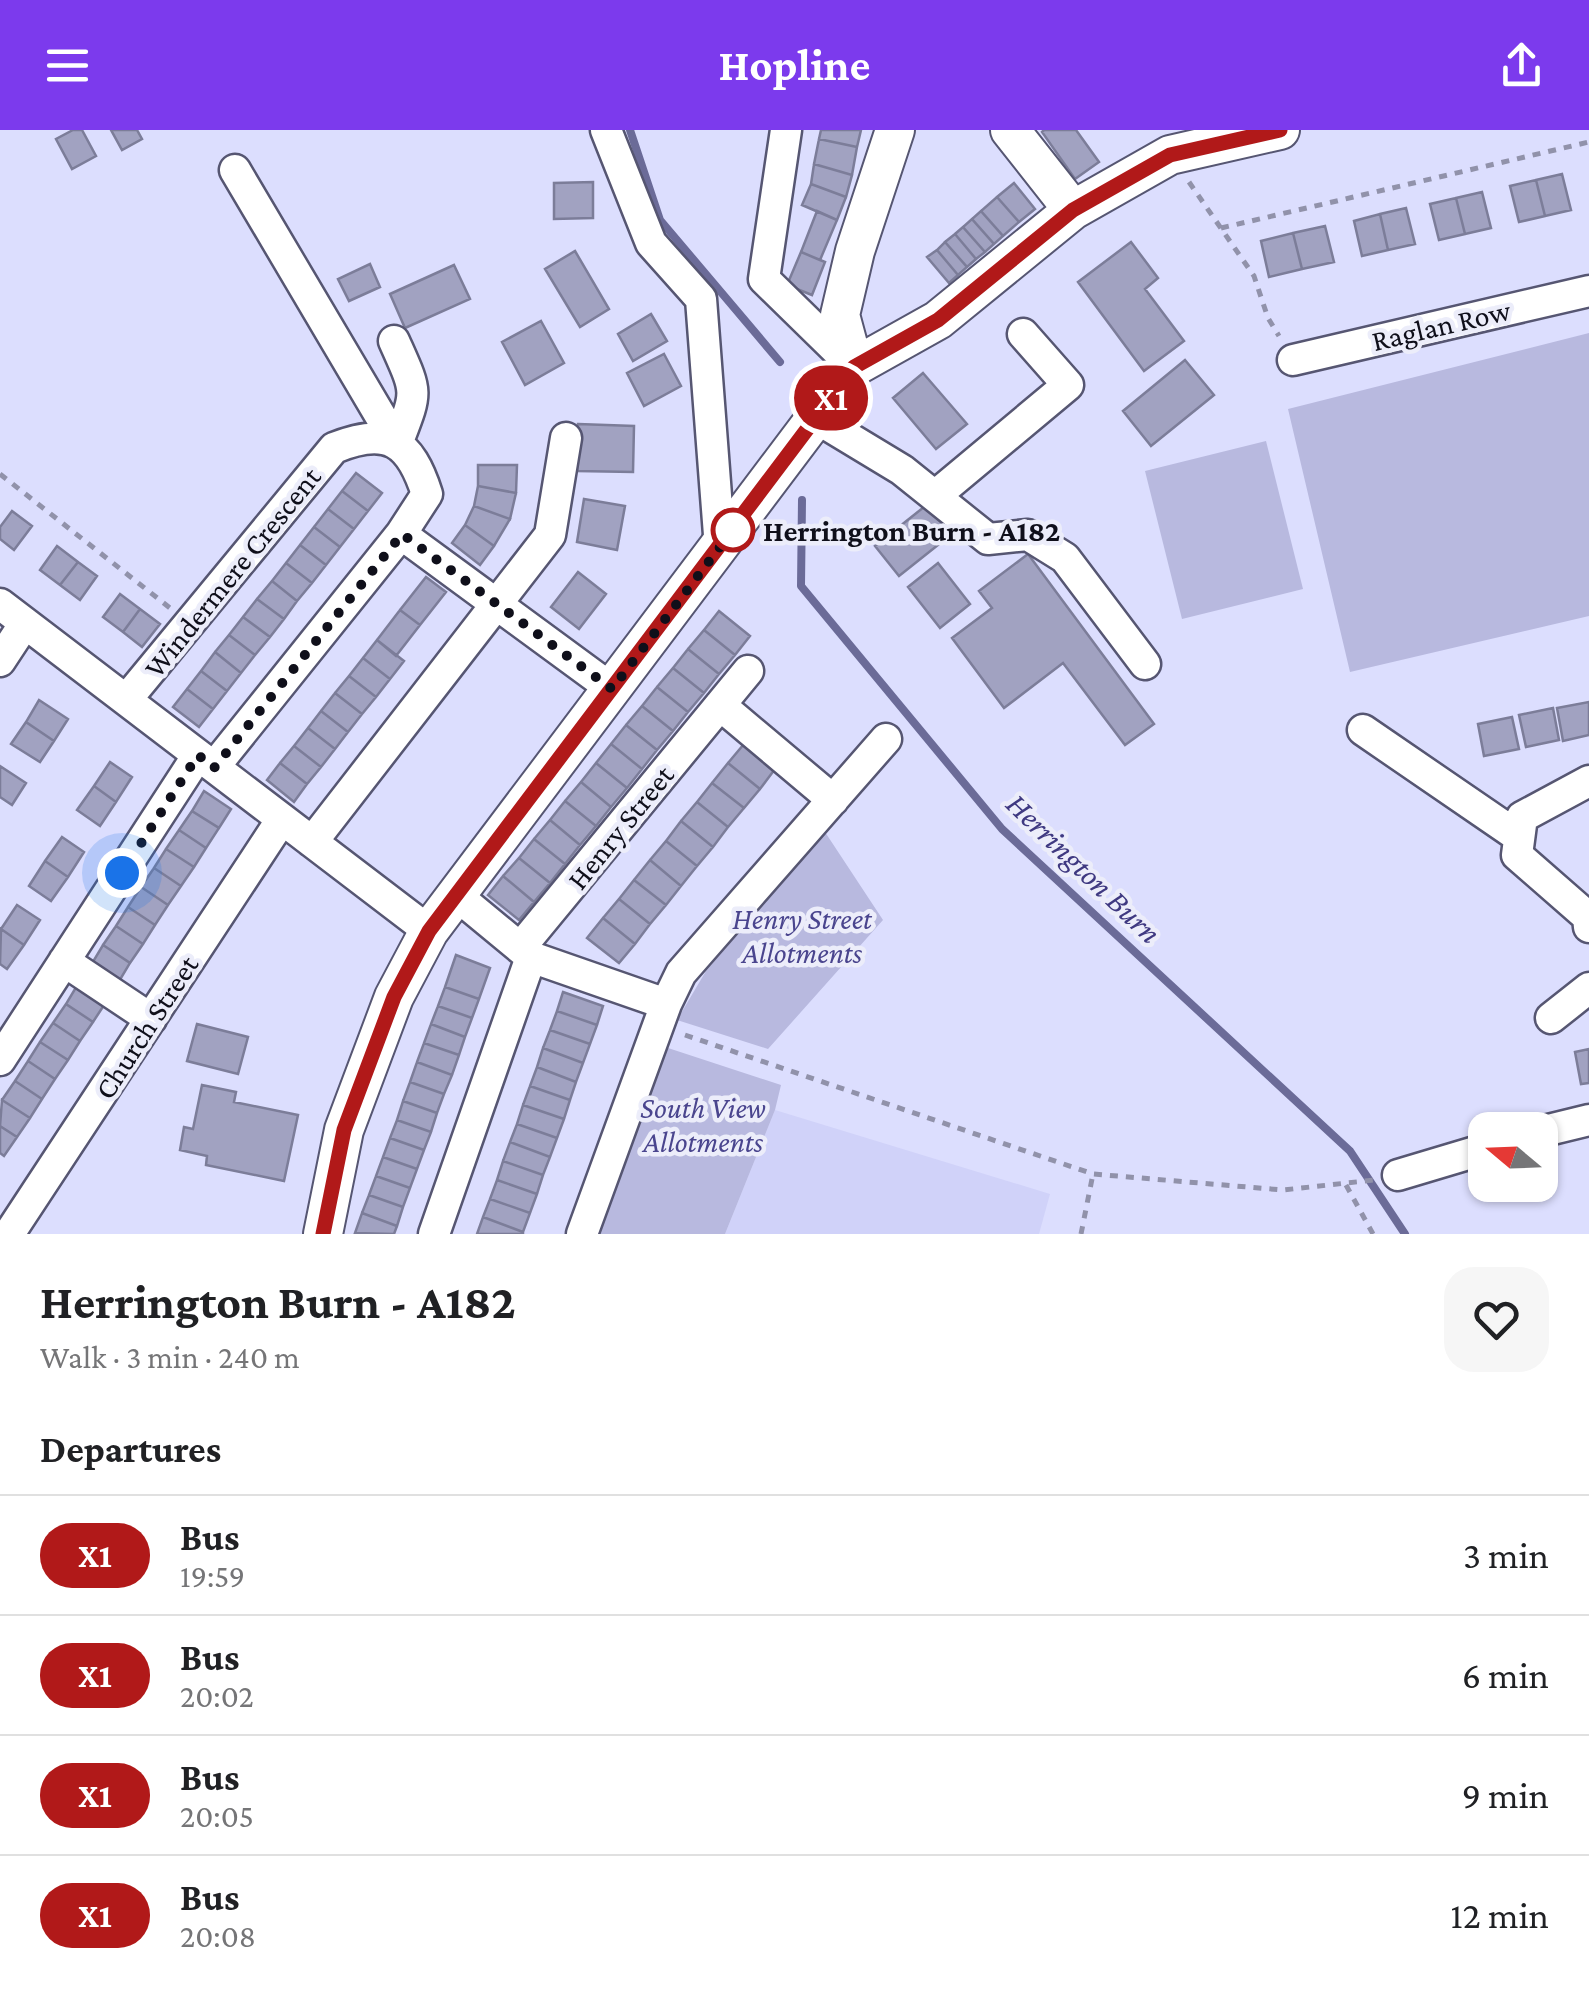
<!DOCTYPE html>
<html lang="en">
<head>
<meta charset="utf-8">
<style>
	body { margin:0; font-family:"Crimson Pro",serif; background:#f6f6f6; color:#202124; height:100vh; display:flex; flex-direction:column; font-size:38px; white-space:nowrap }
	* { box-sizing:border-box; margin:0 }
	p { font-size:32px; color:#757577 }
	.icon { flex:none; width:55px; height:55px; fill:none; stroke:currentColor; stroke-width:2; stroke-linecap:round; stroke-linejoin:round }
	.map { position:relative; height:1104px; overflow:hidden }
	.sheet { display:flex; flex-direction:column; background:#fff; flex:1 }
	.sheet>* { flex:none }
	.badge { padding:0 20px; border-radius:32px; font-size:35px; line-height:65px }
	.needle { width:65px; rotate:289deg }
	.buttons { position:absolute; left:1468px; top:982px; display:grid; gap:20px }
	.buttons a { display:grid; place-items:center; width:90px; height:90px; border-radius:20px; background:#fff; box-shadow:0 2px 8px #0004; font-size:50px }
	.you { position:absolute; width:50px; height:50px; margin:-25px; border:8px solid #fff; border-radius:50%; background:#1a73e8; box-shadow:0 0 0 15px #1a73e833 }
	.map>.badge { position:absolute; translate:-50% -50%; box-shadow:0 0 0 5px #fff }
	h2 { padding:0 40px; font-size:38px; line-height:90px }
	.round { display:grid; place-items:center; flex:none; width:105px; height:105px; border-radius:30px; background:#f6f6f6 }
	.headline { display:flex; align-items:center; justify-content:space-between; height:170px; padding:0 40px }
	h1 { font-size:48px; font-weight:700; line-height:75px }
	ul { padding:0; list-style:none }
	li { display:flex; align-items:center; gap:30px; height:120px; padding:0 40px; border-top:2px solid #e0e0e0 }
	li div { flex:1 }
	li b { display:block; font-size:38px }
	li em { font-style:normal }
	li .badge { min-width:110px; font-weight:700; text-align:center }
	header { display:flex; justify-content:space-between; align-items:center; height:130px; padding:0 40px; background:#7c3aed; color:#fff; font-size:45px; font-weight:700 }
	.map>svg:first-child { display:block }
</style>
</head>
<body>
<header><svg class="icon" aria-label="menu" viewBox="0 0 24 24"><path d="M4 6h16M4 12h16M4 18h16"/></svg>Hopline<svg class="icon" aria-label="share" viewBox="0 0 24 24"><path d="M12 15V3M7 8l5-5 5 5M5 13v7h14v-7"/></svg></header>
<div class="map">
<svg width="1589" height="1104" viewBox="0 0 1589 1104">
	<rect width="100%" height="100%" fill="#dcdefe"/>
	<!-- built -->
	<path fill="#d0d2f9" d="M775,980L1050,1064L1039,1104H725Z"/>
	<!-- green -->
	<path fill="#b8b9df" d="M1589,203V486L1350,542L1288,279Z
		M1266,311L1303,459L1182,489L1145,341Z
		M825,702L883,790L768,919L677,890L706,841Z
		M665,917L781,955L775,980L725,1104H599Z"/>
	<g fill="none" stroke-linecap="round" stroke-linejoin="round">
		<!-- stream -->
		<path stroke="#6b6b98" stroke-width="8" d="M630,0L660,90L780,232
			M802,370L801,456L1002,699L1350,1021L1405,1104"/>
	</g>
	<!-- building -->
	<path fill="#a1a2c1" stroke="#7c7d99" stroke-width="2.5" d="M73,0H82L96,26L72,39L56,9Z
		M111,0H137L142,9L122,20Z
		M821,0H861L857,17L819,9Z
		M1044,0H1076L1099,32L1075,49L1042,2Z
		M819,9L857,17L852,45L814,34Z
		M814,34L852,45L846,67L811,54Z
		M1562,44L1571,80L1545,86L1536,50Z
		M1536,50L1545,86L1519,92L1510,56Z
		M593,52V88L554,89V53Z
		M1014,53L1035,79L1019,92L997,67Z
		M811,54L846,67L837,90L802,75Z
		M1482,62L1491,98L1465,104L1456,68Z
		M997,67L1019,92L1003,106L981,81Z
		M1456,68L1465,104L1439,110L1430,74Z
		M1406,78L1415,114L1388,120L1380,84Z
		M817,81L837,90L820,130L801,122Z
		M981,81L1003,106L994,114L972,89Z
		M1380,84L1388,120L1362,126L1354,91Z
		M972,89L994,114L985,122L963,97Z
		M1325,96L1334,132L1302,139L1293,103Z
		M963,97L985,122L976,129L955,104Z
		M1293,103L1302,139L1269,147L1261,111Z
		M955,104L976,129L967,137L945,112Z
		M945,112L967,137L958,145L937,120Z
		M1131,112L1158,148L1145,159L1184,211L1144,241L1078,152Z
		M937,120L958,145L949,153L927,127Z
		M575,121L609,179L580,197L545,139Z
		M801,122L825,132L812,165L787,155Z
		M370,134L380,157L349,171L338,149Z
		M454,135L470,169L405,198L390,164Z
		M651,184L667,211L633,231L618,204Z
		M541,191L564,233L525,255L502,212Z
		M664,224L681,256L644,276L627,243Z
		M1185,230L1214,265L1151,316L1123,281Z
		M923,243L967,294L936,319L893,268Z
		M578,294L634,296L633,342L577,341Z
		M478,335H517L516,363L478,356Z
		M356,343L382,363L368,381L342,361Z
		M478,356L516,363L510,389L474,376Z
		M342,361L368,381L354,399L328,379Z
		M584,369L625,376L617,420L577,412Z
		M929,373L953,403L899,446L875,416Z
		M474,376L510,389L494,416L465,395Z
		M328,379L354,399L340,417L314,397Z
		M12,381L32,396L14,420L0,409V397Z
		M465,395L494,416L480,435L452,413Z
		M314,397L340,417L326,435L300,415Z
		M300,415L326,435L312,453L286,433Z
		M57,416L78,432L60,455L40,440Z
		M1028,424L1154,594L1125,615L1063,533L1004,578L952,508L992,478L979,461Z
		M78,432L97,446L80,470L60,455Z
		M286,433L312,453L297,471L272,451Z
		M938,433L970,474L940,498L908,457Z
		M578,442L606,464L579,499L551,477Z
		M426,447L446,462L420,495L400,480Z
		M272,451L297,471L284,489L257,469Z
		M120,464L140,479L123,502L103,487Z
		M257,469L284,489L270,507L243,487Z
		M140,479L160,494L142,517L123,502Z
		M400,480L420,495L396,526L377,510Z
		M719,481L750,506L735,525L704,500Z
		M243,487L270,507L255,525L229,505Z
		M704,500L735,525L719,544L688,519Z
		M229,505L255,525L241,543L215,522Z
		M377,510L404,531L390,549L363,528Z
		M688,519L719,544L704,563L673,538Z
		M215,522L241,543L227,561L201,541Z
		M363,528L390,549L376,567L349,546Z
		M673,538L704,563L688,582L657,557Z
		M201,541L227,561L213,579L187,559Z
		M349,546L376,567L362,584L335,563Z
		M657,557L688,582L673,601L642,576Z
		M187,559L213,579L199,597L173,577Z
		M335,563L362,584L348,602L321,581Z
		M39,570L68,589L54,611L26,592Z
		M1589,572V605L1563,611L1557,578Z
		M642,576L673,601L657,620L626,595Z
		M1553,578L1559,610L1526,617L1519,585Z
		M321,581L348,602L335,619L308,598Z
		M1512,587L1519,619L1484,626L1478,594Z
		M26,592L54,611L40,632L11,614Z
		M626,595L657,620L642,639L611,614Z
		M308,598L335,619L321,637L294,616Z
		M611,614L642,639L627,658L596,633Z
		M744,614L775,639L760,659L728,633Z
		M294,616L321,637L307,654L280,633Z
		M110,632L132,647L116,672L94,656Z
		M280,633L307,654L294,672L267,650Z
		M596,633L627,658L611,677L581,652Z
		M728,633L760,659L744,678L712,653Z
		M0,636L26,653L12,675L0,667Z
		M581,652L611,677L596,696L565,671Z
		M712,653L744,678L728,697L697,672Z
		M94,656L116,672L100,696L77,680Z
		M204,661L231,679L219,698L192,681Z
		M565,671L596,696L580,715L550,690Z
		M697,672L728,697L713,717L681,691Z
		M192,681L219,698L206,718L179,700Z
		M550,690L580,715L565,734L534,709Z
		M681,691L713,717L697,736L666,711Z
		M179,700L206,718L194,737L166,719Z
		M62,707L84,722L68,747L45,731Z
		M534,709L565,734L550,753L519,728Z
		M666,711L697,736L681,756L650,730Z
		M166,719L194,737L181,756L154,738Z
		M519,728L550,753L534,772L503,746Z
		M650,730L681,756L666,775L634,750Z
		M45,731L68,747L51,771L29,756Z
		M154,738L181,756L168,775L141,757Z
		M503,746L534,772L519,790L488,765Z
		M634,750L666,775L650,794L619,769Z
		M141,757L168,775L155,795L128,777Z
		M619,769L650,794L635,814L603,788Z
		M17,775L40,790L24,815L1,799Z
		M128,777L155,795L143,814L116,796Z
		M603,788L635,814L619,833L587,808Z
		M116,796L143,814L130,833L103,815Z
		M1,799L24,815L7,839L0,834Z
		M103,815L130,833L118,853L91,835Z
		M456,825L490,838L479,869L445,857Z
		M78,854L106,872L93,892L66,874Z
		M445,857L479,869L472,888L438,876Z
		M563,862L603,876L597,895L557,881Z
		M66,874L93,892L80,911L53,893Z
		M438,876L472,888L465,907L431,894Z
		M557,881L597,895L590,914L550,900Z
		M53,893L80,911L68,930L40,912Z
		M197,894L248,907L238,944L187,931Z
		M431,894L465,907L459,925L424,913Z
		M550,900L590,914L583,933L543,918Z
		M40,912L68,930L55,949L28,931Z
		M424,913L459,925L452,945L417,932Z
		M543,918L583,933L576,952L537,937Z
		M1589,919V953L1581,954L1575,922Z
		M28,931L55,949L42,969L15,951Z
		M417,932L452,945L444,964L410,952Z
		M537,937L576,952L570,970L530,956Z
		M15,951L42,969L30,988L2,970Z
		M410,952L444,964L437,983L403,971Z
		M202,955L236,962L234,972L298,985L284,1051L206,1035L207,1026L180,1020L184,997L193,999Z
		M530,956L570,970L564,989L523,975Z
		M2,970L30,988L17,1007L0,996Z
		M403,971L437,983L431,1002L397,990Z
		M523,975L564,989L557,1008L517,994Z
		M397,990L431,1002L424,1020L390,1008Z
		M517,994L557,1008L550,1027L510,1012Z
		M0,996L17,1007L4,1026L0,1023Z
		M390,1008L424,1020L417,1039L383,1027Z
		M510,1012L550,1027L543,1045L503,1031Z
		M383,1027L417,1039L410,1058L376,1046Z
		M503,1031L543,1045L537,1064L497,1050Z
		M376,1046L410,1058L403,1077L369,1065Z
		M497,1050L537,1064L530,1083L490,1069Z
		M369,1065L403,1077L397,1096L362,1083Z
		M490,1069L530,1083L523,1102L483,1087Z
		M362,1083L397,1096L394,1104L355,1103Z
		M483,1087L523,1102V1104H477Z"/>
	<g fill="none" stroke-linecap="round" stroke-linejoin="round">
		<!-- minor casing -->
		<g stroke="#565672" stroke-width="35">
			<path id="minor" d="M606,0L651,113L701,169L720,418
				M786,0L764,149L854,237
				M235,40L397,314
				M394,211C418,265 418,259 397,314
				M1293,230L1589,161
				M816,288L902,340L988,409L1028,405L1065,428L1145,534
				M935,366L1068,255L1023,204
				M401,404L612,559
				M0,474L429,801
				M0,531L25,493
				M126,570L334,318C388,296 410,311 427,364L401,404L214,637
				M720,575L833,670
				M1363,600L1519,707
				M1589,651L1522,687L1517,725L1588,787L1589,797
				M312,712L550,405L566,308
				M456,765L531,827L666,874
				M520,818L748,541
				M64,831L151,889
				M1551,888L1589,858
				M0,930L198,625
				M1540,1002L1589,990
				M1398,1045L1485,1019
				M9,1104L282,689
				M434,1104L531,827
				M582,1104L666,874L681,843L886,609"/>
		</g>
		<!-- major casing -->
		<g stroke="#565672" stroke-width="42">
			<path id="major" d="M1010,0L1073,80
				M854,237L840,185L855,121L895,0
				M323,1104L344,1000L394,867L429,801L854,237L938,190L1073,80L1170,25L1280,0"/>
		</g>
		<!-- path -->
		<path stroke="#9192aa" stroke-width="5" stroke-dasharray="8 8" stroke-linecap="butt" d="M1189,52L1254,146L1268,188L1279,206
			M1221,98L1589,12
			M0,344L170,478
			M685,905L1093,1044L1283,1060L1374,1050
			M1346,1055L1373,1104
			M1081,1104L1093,1044"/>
		<!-- minor -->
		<use href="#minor" stroke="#fff" stroke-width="30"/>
		<!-- major -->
		<use href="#major" stroke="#fff" stroke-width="38"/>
	</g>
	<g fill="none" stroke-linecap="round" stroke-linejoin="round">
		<!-- line casing -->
		<g stroke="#fff" stroke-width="22">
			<path id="line" d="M323,1104L344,1000L394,867L429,801L854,237L938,190L1073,80L1170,25L1280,0"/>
		</g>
		<!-- line -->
		<use href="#line" stroke="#b11919" stroke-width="15"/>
		<!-- walk -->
		<path stroke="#0f0f1a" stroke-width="10" stroke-dasharray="0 18" d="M122,743L198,625L214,638L402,404L612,559L739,392L733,400"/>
	</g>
	<!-- markers -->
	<circle fill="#fff" stroke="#b11919" stroke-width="5" cx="733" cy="400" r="20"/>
	<g text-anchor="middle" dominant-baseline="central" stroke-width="9" stroke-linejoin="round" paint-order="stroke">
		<!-- street labels -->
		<g font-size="30" fill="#0f0f1a" stroke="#ecedfa">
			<text transform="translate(1441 195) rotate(-13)">Raglan Row</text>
			<text transform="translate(232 442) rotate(-51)">Windermere Crescent</text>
			<text transform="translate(620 697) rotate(-51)">Henry Street</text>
			<text transform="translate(146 897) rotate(-57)">Church Street</text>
		</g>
		<!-- stop labels -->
		<g font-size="30" font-weight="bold" fill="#0f0f1a" stroke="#ecedfa" text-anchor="start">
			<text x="763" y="400">Herrington Burn - A182</text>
		</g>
		<!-- park labels -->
		<g font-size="30" font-style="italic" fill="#4a458e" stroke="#ecedfa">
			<text x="802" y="788">Henry Street<tspan x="802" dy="34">Allotments</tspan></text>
			<text x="703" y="977">South View<tspan x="703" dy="34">Allotments</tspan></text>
		</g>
		<!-- water labels -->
		<g font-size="32" font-style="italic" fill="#3f3981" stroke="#ecedfa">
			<text transform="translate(1084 738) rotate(44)">Herrington Burn</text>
		</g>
	</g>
</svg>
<div class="buttons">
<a><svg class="needle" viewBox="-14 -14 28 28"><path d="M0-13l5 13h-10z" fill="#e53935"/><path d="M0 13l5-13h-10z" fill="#757577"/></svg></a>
</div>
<div class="you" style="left:122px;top:743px"></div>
<b class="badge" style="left:831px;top:268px;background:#b11919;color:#fff">X1</b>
</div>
<section class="sheet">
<div class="headline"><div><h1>Herrington Burn - A182</h1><p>Walk · 3 min · 240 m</p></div><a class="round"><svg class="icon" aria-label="heart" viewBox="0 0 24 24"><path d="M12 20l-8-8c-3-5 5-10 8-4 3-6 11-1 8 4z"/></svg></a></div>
<h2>Departures</h2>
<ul>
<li><span class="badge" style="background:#b11919;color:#fff">X1</span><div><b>Bus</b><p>19:59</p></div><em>3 min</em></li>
<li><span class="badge" style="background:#b11919;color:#fff">X1</span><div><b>Bus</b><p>20:02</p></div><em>6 min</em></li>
<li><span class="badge" style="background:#b11919;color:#fff">X1</span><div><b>Bus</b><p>20:05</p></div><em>9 min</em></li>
<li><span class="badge" style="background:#b11919;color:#fff">X1</span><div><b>Bus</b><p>20:08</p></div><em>12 min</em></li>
</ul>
</section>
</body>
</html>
